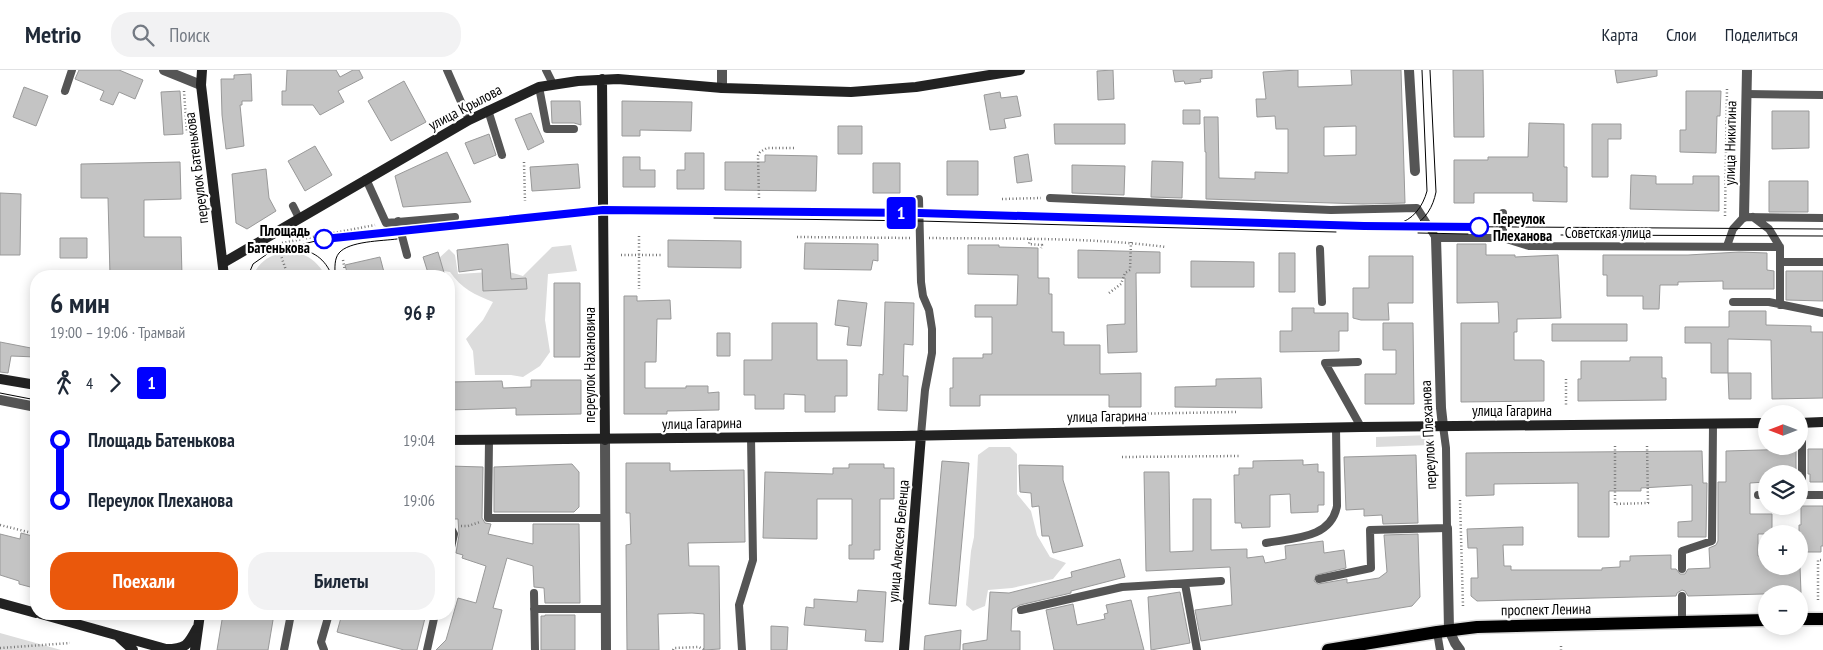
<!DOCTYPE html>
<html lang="ru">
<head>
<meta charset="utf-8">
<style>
	body { margin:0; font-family:"PT Sans Narrow",sans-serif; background:#f2f2f3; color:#1f2937; height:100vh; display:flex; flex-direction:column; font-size:19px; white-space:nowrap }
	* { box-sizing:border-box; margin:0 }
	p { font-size:16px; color:#747a83 }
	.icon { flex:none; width:28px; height:28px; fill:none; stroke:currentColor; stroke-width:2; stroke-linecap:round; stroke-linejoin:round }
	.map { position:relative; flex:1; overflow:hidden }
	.side { position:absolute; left:30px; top:200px; width:425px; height:350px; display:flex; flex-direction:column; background:#fff; border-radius:20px; box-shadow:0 2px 12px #0003 }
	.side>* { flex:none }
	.badge { padding:0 10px; border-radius:4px; font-size:18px; line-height:32px }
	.needle { width:32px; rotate:270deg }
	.tools { position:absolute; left:1758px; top:335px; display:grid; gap:10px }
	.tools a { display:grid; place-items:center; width:50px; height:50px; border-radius:50%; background:#fff; box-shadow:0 2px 12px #0003; font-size:25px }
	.map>.badge { position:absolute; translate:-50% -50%; box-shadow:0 0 0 2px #fff }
	.legs { display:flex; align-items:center; gap:8px; height:55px; padding:0 20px; font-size:16px }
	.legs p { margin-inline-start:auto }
	.headline { display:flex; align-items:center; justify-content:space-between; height:85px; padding:0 20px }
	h1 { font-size:28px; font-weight:600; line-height:38px }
	.primary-button { display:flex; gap:10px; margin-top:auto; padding:10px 20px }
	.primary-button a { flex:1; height:58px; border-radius:20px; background:#ea580c; color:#fff; font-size:20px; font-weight:600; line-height:58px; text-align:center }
	.primary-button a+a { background:#f2f2f3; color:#1f2937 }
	ul { padding:0 20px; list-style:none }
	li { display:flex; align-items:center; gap:18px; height:60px; font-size:19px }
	li i { display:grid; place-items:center; width:8px; height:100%; margin:0 6px; background:currentColor }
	li i::after { content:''; width:12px; height:12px; margin:-6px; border:4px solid; border-radius:50%; background:#fff }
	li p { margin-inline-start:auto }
	li:first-child i { background:linear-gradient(#0000 50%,currentColor 0) }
	li:last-child i { background:linear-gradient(currentColor 50%,#0000 0) }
	header { display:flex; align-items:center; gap:30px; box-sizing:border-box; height:70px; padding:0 25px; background:#fff; border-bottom:1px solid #e0e1e3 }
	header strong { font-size:24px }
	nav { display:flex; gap:28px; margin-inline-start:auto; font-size:18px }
	.search { width:350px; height:45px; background:#f2f2f3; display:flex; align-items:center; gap:12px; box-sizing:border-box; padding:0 18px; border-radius:20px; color:#747a83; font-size:19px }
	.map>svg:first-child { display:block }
</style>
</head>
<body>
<header>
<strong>Metrio</strong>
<div class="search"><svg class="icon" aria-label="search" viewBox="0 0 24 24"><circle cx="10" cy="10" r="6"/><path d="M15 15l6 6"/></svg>Поиск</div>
<nav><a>Карта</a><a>Слои</a><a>Поделиться</a></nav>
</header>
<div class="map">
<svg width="1823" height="580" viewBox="0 0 1823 580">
	<rect width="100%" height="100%" fill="#fff"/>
	<!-- green -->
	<path fill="#dcdcdc" d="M571,175L577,201L548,204L545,250L550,282L540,296L523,307L511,305H475L473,281L466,269L483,250L493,232C475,225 461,218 450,202L438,200V189L449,179L455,185L458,204L506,201L523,206L552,177Z
		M287,182C307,183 316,190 326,206H253C259,191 271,184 287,182Z
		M1430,365V375L1376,377V367Z
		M989,377H1010L1017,384V424L1031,441L1037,465L1050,487L1066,493L1053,509L1012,518L988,520L985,536L973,541L966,535L971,481L974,467L978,385Z
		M0,563L61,580H0Z"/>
	<!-- building -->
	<path fill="#c4c4c4" stroke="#999" fill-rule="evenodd" d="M79,0H119L143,10L135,29L119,22L113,35L100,30L104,21L75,9Z
		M287,0H336L340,7L353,0H359L363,8L338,21L344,32L320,45L313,35H282V21H286Z
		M1113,0L1114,29L1098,30L1097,1Z
		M1173,0H1212V8L1200,9L1201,12L1185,14L1184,11L1175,12Z
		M1298,0V17L1352,15L1351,0H1401L1405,133L1363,134L1206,129V82H1205L1204,47H1218L1219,108L1255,109V102L1288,103V59H1276L1275,46L1257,47L1256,29H1266L1263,2ZM1356,56V85L1324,86V57Z
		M1453,0H1483L1484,67H1454Z
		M1615,0H1657V6L1617,13Z
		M251,4L252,31H242V35H240L244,76L226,79L222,45L221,9H234V5Z
		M404,11L426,52L391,71L368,31Z
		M24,17L48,26L36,56L13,47Z
		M180,21L183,64L164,65L161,22Z
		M1686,21H1721L1720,46H1717L1716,83L1680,82V60H1686Z
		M1000,22L1001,28L1017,26L1021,46L1004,49L1006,58L990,60L984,25Z
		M551,31H580L581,55L574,53H552Z
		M622,31L692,32L691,61L640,60V66H622Z
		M1183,40H1200V54H1183Z
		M1772,41H1809V78L1772,79Z
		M531,43L544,72L528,80L515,49Z
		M1529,53L1564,54V97H1567V132L1533,131V123H1474V133H1454V90H1488V87H1528Z
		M1054,54H1125V74H1055Z
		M1592,54H1621V69H1608V107H1592Z
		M838,56H862V84H838Z
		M489,64L496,85L474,94L465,73Z
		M315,76L332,105L305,121L288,91Z
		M447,82L471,132L403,137L395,106Z
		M685,83H704V119H677V100H685Z
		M1028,84L1032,111L1017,113L1014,87Z
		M765,85L817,86L816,121L725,120V92H765Z
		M623,87H640V100H655V117H623Z
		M947,91H978V125H947Z
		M1152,91L1183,92L1182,128L1151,127Z
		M180,92L181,129L144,130V167H181L182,206H145V204L110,205L108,128H81V94Z
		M873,93H900V123H873Z
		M578,94L580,118L532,121L530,97Z
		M1072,95L1125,96L1124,125L1072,123Z
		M266,99L269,128L276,141L247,159L236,153L232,104Z
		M1631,105L1656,106V114H1693V106H1719V141L1630,139Z
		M1769,111H1808V142H1769Z
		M0,123L21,124L20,185H0Z
		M60,168H87V188H60Z
		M668,170L741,171V198L668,197Z
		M805,173L878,174V191L873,190L871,200L804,199Z
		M508,174L511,209L526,208L527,219L483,221L482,199L459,202L457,180Z
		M1457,174H1486V185H1515V187L1558,185L1561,248L1517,249V262H1514V290H1542V291H1544V331L1461,332V253H1499L1498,232L1457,233Z
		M968,175H999V177L1038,178V208H1049V224H1052V262H1064V275H1100V304L1141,303V337H1109V325H980V336H950V318H953V288H983V284H992V247H975V235H1017L1018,205L968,204Z
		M1078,180L1160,182V203H1136L1137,282L1108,283L1107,255L1125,254V208H1078Z
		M438,182L445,206H429L423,187Z
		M1739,182L1767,183V200L1774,201V219H1723V211L1678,212V215H1660L1659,239H1643V226H1607V205H1603V185H1688Z
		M1279,183H1295V222H1279Z
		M1369,186H1413V233H1388L1389,250H1361L1353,248V218H1369Z
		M380,187L385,206H348L345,195Z
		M1191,191L1254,192V217H1191Z
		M1786,201H1823V231L1786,230Z
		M554,213H580V287H554Z
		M624,226H637V231L670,230L671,249H657L656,292H645V318H686V316H708V323L719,322V340L667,341V344H624Z
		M838,230L867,233L861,276L847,275L849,257L835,255Z
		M885,232L914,233L913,275L904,274L903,306H908L907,341L878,340L879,304L883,305Z
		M1292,238H1314V243H1348V261H1339V281L1280,282V261H1292Z
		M1729,241H1766V255L1811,256V262H1823V328L1772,329L1771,270L1728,269V303H1711V273H1685V257H1729Z
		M772,253H817V290H847V326H835V342H805V325L784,324V339H755V325H744V290H772Z
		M1383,253H1413L1414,334H1365V304H1396V280H1383Z
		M1552,254H1627V271H1552Z
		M717,263H730V286H717Z
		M0,272L36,279V287L11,286L8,303L0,302Z
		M1630,287H1662V308H1666V330L1578,331V309H1581V291H1630Z
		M1728,303H1751V329H1729Z
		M1261,308L1262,338L1175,337V317L1216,316V309Z
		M531,310H581V344L516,345V338L449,340V312L502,311L503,318L531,317Z
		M1796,379V404H1766V412L1750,413V444H1772V464H1758V486H1766V496H1800L1801,523L1688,526L1685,521L1682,520L1677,523L1676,526L1477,531L1471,526V508H1478L1477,478H1468L1467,459L1523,457V475H1503L1504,496H1511V500H1602V498L1620,497V491H1630V486L1671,485V499H1676L1680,504H1685L1688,499L1710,498L1709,478L1716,475L1718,471V412H1726V381Z
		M1808,379H1823V412H1810V404H1808Z
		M1702,381L1703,413H1707L1706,467H1678V452L1692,451V415L1641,418V421H1609V467H1578V413L1494,414V425L1466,426V383Z
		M1416,385L1418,453L1383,454L1382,445L1364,446V439L1346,440L1344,387Z
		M1303,390V395L1318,394V402H1324V435H1318V442L1291,443L1290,424L1270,425V457L1242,458L1241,453H1235L1234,405H1239V398H1253V391Z
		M942,391L969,393L956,536L929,534Z
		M626,393H670V401L744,400L745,472L688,473L689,496H719L720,579L704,580V544L692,543L658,544L659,580H627L626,475L631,474L630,443H626Z
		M572,394L579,402V437L574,442H494V397Z
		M849,394H884V398H894V429H880V480H874V489H849V475H852V429H817V469L763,468L765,402L833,404V398H849Z
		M1019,395L1063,396V410L1083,476L1053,483L1049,466H1042L1039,436L1032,437L1031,423L1020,422Z
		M449,396L483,397L482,448L485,453L491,454L488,464L533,474V454H579L580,533H545L544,518L534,517L533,496L507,488L493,538L502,540L492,580H436L446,570L458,528L476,533L486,496L462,488L463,485L456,483L459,465L458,449H449Z
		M1144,402H1169L1170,482L1193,481V429H1211V480L1247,479V488L1263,486L1265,493L1286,489L1285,476L1323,471L1324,483L1344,480L1346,498L1316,505L1314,511L1318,514L1347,509V513L1379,508L1387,502L1384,465L1418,464L1420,527L1412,536L1201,571L1195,540L1232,535L1230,497L1146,501Z
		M1801,436H1823V476H1821V482H1799V455H1801Z
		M21,463L36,467V510L34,518L19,514V511L0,505V464L20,469Z
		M1120,489L1125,507L1071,521V523L1020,535L1012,539L1011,561H1020V580H963V574L987,570L990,522L1009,523L1072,507L1071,502Z
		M858,520L886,522L883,572L865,571L866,560L804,555L806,537L814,538V529L857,532Z
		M1180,522L1190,573L1151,580L1148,527Z
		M1131,530L1144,580H1054L1046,540L1073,534L1077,555L1105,549L1104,544L1108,543L1106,535Z
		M223,544H274L268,580H217Z
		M342,544H426L417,580H404L337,562Z
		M545,545H575V580H541V546H545Z
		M771,556L788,557L787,580H771Z
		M961,560L960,580H924L925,566Z"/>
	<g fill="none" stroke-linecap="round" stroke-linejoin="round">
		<!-- primary casing -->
		<g stroke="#dbdbdb" stroke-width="15">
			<path id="primary" d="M1799,549H1823
				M1328,580L1437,562L1477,557L1766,550"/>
		</g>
		<!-- path -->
		<path stroke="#777" stroke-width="2.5" stroke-dasharray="1 2.5" stroke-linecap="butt" d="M184,21L187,63
			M524,92L525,131
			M759,128L758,86L760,82L767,78H794
			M1002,129L1041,128
			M1725,146L1727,19
			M639,166V219
			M797,167L911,168
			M929,168C1008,169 1088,167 1166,177
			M1030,169L1029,174L1042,175L1041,178
			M282,173L375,155
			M277,174L288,206
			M621,185H662
			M343,190L346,206
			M1109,223L1121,214L1125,203L1130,200L1131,172
			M1566,309V335
			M1123,344L1236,342
			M1615,376V434L1648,433L1647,375
			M1122,387L1239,386
			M1460,430L1463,536
			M0,455L36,464
			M461,456H468L480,452
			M1818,530V490H1823
			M1561,576V580
			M0,578L70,573
			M673,580L674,578L699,577L704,580"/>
		<!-- lane -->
		<path stroke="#555" stroke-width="8" d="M447,0L469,50
			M546,0L553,14
			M539,17L547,59H574
			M65,21L72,0
			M1746,24L1823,25
			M488,40L502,85
			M366,109L386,153L455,147
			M1050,128L1331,140L1417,138L1436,168H1503L1529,176L1780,177
			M919,129L921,212L923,226L929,240L932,259V283L925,320L921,365
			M293,136L299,148
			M1503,143V168
			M1753,147L1769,159L1780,177V235
			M398,151L407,185
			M1727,176L1733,159L1744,147L1823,148
			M1320,179L1322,232
			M1780,192H1823
			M1733,232H1769L1823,243
			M1358,292L1325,293L1361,357
			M489,371L488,448H605
			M1758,425H1766
			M1799,425H1823
			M1802,425V353
			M449,455L454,464L449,486
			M1266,473C1293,468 1331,469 1337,436L1336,357
			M1682,499V481L1712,471L1713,354
			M1319,509L1371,498L1370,460L1447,458L1446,378L1443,356
			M1185,514L1197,580
			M534,523L535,580
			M1682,526V552
			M534,539H606
			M1021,540L1122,517L1221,511
			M1437,562L1440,580
			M284,580L291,544
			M324,580L321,572L329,544
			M427,580L435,544
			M742,580L739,535L753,490L751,367"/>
		<!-- street -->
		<path stroke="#555" stroke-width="10" d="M164,0L201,15
			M722,0V18
			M1409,0L1415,101
			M1744,147L1747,0
			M1436,168L1441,338L1443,356
			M0,330L36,337
			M605,370L606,580
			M1447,458L1449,560L1455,573L1460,580"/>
		<!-- secondary -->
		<path stroke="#222" stroke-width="10" d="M202,0L201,15L224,206
			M602,9L605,370
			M223,193L469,50L539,17L578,11L618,9L722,18L851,22L916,17L1020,0
			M0,309L36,315
			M1799,353L1823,352
			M449,370L901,366L1361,357L1766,353
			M0,533L36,543
			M41,544L166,579C186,579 188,575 197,558
			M119,567L133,580
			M195,580L200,544
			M904,580L921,365"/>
		<!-- primary -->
		<use href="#primary" stroke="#000" stroke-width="12"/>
		<!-- tram -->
		<path stroke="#000" stroke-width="1" d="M714,148L919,151L1336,162
			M1396,154C1413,151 1423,136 1427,121L1422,0
			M1412,157C1426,149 1433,137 1436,122L1430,0
			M1418,163L1468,164
			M1561,165L1823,166
			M295,178C313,181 325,188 332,206
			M248,206L253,194L270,182L324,169L603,140L919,143L1364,156L1823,159
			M335,206C335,198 334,189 339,183C349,171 382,171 397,169
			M0,323L36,330"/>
	</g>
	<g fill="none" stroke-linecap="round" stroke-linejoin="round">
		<!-- line-1 casing -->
		<g stroke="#fff" stroke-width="11">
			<path id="line-1" d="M324,169L603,140L919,143L1364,156L1479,157"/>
		</g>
		<!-- line-1 -->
		<use href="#line-1" stroke="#00f" stroke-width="8"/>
	</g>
	<!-- markers -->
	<g fill="#fff" stroke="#00f" stroke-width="2.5">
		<circle cx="1479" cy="157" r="9"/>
		<circle cx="324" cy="169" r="9"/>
	</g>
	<g text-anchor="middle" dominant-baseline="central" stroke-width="4.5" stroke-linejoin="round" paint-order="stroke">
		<!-- street labels -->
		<g font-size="15" fill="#000" stroke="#fff">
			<text transform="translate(465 37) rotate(-28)">улица Крылова</text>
			<text transform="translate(1730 73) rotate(-89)">улица Никитина</text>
			<text transform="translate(196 98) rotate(-97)">переулок Батенькова</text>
			<text x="1608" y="162">Советская улица</text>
			<text transform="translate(589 295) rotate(-90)">переулок Нахановича</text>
			<text x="1512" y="340">улица Гагарина</text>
			<text transform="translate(1107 346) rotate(-1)">улица Гагарина</text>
			<text transform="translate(702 353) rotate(-1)">улица Гагарина</text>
			<text transform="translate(1428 365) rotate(-93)">переулок Плеханова</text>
			<text transform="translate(898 471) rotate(-85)">улица Алексея Беленца</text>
			<text transform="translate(1546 539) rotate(-1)">проспект Ленина</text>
		</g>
		<!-- stop labels -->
		<g font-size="15" font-weight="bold" fill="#000" stroke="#fff" text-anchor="start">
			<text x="1493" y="148">Переулок<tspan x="1493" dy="17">Плеханова</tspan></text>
			<text x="310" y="160" text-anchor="end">Площадь<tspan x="310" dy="17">Батенькова</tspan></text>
		</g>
	</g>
</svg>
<div class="tools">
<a><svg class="needle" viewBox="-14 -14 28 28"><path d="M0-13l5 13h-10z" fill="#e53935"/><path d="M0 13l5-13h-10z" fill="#747a83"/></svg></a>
<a><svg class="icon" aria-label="layers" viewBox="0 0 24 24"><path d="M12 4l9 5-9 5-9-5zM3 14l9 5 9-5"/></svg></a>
<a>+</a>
<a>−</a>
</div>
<b class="badge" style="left:901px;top:143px;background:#00f;color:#fff">1</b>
<section class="side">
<div class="headline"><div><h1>6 мин</h1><p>19:00 – 19:06 · Трамвай</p></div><b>96 ₽</b></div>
<div class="legs"><svg class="icon" aria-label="walk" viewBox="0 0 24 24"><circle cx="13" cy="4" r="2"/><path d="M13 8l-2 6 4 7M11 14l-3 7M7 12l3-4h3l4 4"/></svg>4<svg class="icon" aria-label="forward" viewBox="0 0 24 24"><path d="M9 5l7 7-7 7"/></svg><b class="badge" style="background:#00f;color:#fff">1</b></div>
<ul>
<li><i style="color:#00f"></i><b>Площадь Батенькова</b><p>19:04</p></li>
<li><i style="color:#00f"></i><b>Переулок Плеханова</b><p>19:06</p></li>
</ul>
<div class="primary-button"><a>Поехали</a><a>Билеты</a></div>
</section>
</div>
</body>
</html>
